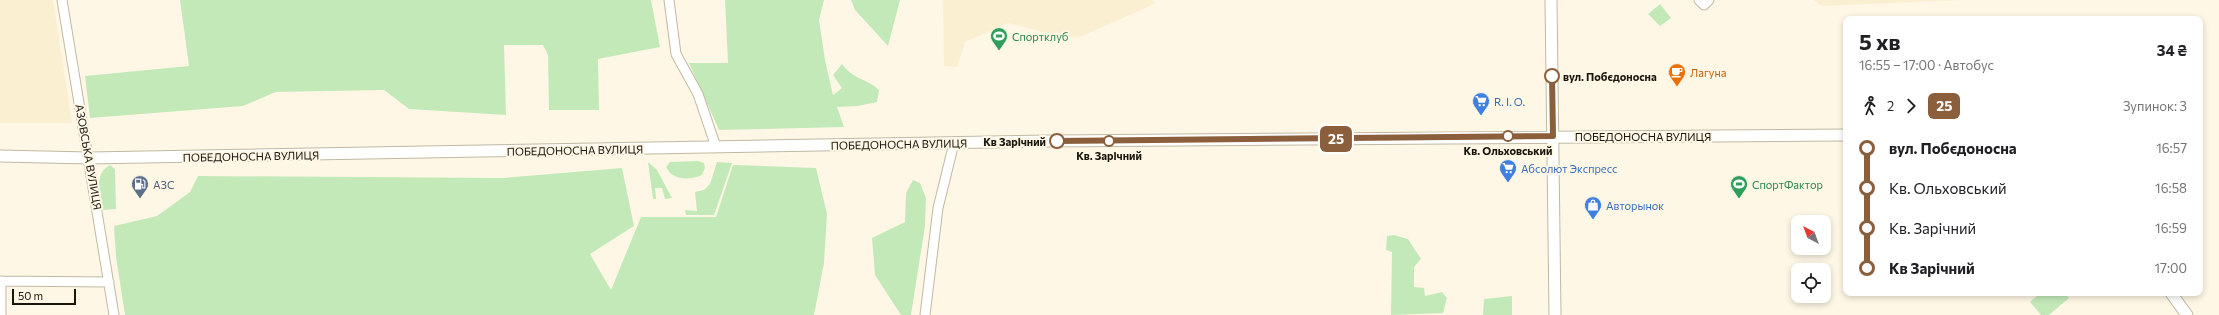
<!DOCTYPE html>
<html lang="uk">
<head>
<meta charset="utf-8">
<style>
	body { margin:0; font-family:Commissioner,sans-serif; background:#f6f6f6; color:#202124; height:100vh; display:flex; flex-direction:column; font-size:15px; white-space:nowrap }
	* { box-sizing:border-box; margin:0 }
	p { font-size:13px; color:#757577 }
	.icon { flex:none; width:22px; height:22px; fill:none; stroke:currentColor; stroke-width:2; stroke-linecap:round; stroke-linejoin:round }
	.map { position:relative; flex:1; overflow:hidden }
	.sheet { position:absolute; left:1843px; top:16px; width:360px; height:280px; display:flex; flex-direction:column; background:#fff; border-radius:8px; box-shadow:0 2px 6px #0003 }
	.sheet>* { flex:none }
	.badge { padding:0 8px; border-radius:6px; font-size:14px; line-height:26px }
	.needle { width:26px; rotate:319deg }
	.tools { position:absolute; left:1791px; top:215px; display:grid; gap:8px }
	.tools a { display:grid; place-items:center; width:40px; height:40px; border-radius:8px; background:#fff; box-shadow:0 2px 6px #0003; font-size:20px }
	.scale { position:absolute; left:12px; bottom:10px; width:64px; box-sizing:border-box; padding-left:4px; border:2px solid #18150d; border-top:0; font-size:11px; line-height:14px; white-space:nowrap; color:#18150d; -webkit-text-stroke:3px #fef7e5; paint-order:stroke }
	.map>.badge { position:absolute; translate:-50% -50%; box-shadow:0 0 0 2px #fff }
	.legs { display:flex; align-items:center; gap:6px; height:44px; padding:0 16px; font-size:13px }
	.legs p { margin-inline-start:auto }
	.summary { display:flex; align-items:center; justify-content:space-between; height:68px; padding:0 16px }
	h1 { font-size:22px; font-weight:700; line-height:30px }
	ul { padding:0 16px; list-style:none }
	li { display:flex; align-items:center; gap:14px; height:40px; font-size:15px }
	li i { display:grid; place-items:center; width:6px; height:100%; margin:0 5px; background:currentColor }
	li i::after { content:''; width:10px; height:10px; margin:-5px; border:3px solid; border-radius:50%; background:#fff }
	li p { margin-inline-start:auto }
	li:first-child i { background:linear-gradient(#0000 50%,currentColor 0) }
	li:last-child i { background:linear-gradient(currentColor 50%,#0000 0) }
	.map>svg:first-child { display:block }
</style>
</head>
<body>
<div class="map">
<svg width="2219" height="315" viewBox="0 0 2219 315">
	<rect width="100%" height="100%" fill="#fef7e5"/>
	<!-- built -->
	<path fill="#fbefd2" d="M0,0H53L72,123H0Z
		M943,0H1153L1154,4L1080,37L1057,36L1008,23L965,42L957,67L944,66Z
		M1813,0H1962L1822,6Z"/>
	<!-- green -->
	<path fill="#c4e9b8" d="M180,0H651L660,47L598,59L599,110H549L548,55L543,45H504L506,115L409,109L384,90L276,92L243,106L90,118L85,76L189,66Z
		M725,0H824L819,20L825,60L833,95L842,88L833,75L842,64C855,81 865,77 879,90L877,102L858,106L837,107L844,127L719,130L689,63H728Z
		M851,0H900L888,46L855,10Z
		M1660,4L1671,18L1660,26L1648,14Z
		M698,161L704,163L705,168L702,175C689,181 672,180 666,167L670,162Z
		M648,162L657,170L672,198L665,199L662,188H655L656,199H653Z
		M717,162L732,163L714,215H686L685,210L697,211L695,192L704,190L710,184Z
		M110,165L115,169L116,209L103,210C100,195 93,174 110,165Z
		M733,165L816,168L827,214L824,263L814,315H125L116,257L114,226L157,216L190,192L198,176L503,178L622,168L634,226L590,254L611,290L641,217H716Z
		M913,180L920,183L926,198L925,226L911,315H901L875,275L872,238L905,222L906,193Z
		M1394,235L1408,239L1421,259L1414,267V287L1424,288L1425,296L1442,292L1447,298L1443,313L1391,315L1392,252L1386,250L1387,236Z
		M2040,293H2064L2069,298L2049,315H2041L2030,302Z
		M1512,296V315H1483L1484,299Z"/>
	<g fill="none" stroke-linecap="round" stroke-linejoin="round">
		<!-- minor casing -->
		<g stroke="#c1b9a3" stroke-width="11">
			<path id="minor" d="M62,0L114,315
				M669,0L676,54L698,94L716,147
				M1699,0L1704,5L1709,0
				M0,281L109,282
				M1,281V315
				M925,315L938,208L954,143"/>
		</g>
		<!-- tertiary casing -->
		<g stroke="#c1b9a3" stroke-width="13">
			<path id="tertiary" d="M1551,0L1555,315
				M0,156L89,158L1051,141L1846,135
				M2171,293L2187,315"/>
		</g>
		<!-- minor -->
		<use href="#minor" stroke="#fff" stroke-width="9"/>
		<!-- tertiary -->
		<use href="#tertiary" stroke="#fff" stroke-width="11"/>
	</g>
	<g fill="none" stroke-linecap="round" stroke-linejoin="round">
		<!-- line-1 casing -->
		<g stroke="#fff" stroke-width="9">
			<path id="line-1" d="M1057,141L1553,136L1552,76"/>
		</g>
		<!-- line-1 -->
		<use href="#line-1" stroke="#8b5e3c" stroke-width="6"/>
	</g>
	<!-- icons -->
	<defs>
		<g id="stadium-pin" transform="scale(0.9)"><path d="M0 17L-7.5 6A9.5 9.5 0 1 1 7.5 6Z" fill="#2e9e5b" stroke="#fef7e5"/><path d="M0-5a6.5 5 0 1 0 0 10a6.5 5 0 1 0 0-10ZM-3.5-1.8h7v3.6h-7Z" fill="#fff"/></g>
		<g id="cafe-pin" transform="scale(0.9)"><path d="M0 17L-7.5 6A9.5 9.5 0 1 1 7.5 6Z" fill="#e8710a" stroke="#fef7e5"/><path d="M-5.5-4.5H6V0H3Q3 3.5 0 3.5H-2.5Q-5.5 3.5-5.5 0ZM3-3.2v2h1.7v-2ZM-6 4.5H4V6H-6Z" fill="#fff"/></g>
		<g id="supermarket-pin" transform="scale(0.9)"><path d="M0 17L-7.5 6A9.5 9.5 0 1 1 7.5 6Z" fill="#3f7fe0" stroke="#fef7e5"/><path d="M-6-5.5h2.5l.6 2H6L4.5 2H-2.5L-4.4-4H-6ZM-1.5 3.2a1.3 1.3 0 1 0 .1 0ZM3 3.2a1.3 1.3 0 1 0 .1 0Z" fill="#fff"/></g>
		<g id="fuel-pin" transform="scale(0.9)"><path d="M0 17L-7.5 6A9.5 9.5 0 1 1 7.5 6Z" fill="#5c6f8a" stroke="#fef7e5"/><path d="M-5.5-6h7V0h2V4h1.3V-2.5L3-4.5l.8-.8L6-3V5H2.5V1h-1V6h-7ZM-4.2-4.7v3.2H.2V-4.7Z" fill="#fff"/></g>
		<g id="shop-pin" transform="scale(0.9)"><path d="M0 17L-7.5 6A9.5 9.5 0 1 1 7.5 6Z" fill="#3f7fe0" stroke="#fef7e5"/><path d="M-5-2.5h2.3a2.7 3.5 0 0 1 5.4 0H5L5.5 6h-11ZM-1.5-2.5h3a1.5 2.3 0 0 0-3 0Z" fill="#fff"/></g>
	</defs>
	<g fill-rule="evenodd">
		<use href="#stadium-pin" x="999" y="36"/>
		<use href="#cafe-pin" x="1677" y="72"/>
		<use href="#supermarket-pin" x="1481" y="101"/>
		<use href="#supermarket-pin" x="1508" y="168"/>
		<use href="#fuel-pin" x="140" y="184"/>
		<use href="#stadium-pin" x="1739" y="184"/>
		<use href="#shop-pin" x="1593" y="205"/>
	</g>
	<!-- markers -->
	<g fill="#fff" stroke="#8b5e3c" stroke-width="2">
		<circle cx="1552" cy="76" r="7"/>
		<circle cx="1508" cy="136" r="5"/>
		<circle cx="1057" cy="141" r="7"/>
		<circle cx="1109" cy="141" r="5"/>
	</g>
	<g text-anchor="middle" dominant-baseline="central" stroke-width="4" stroke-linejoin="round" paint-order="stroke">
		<!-- leisure labels -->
		<g font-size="11" fill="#27864d" stroke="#fef7e5" text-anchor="start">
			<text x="1012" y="36">Спортклуб</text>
			<text x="1752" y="184">СпортФактор</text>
		</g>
		<!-- food labels -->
		<g font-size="11" fill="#c56008" stroke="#fef7e5" text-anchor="start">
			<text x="1690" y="72">Лагуна</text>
		</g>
		<!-- stop labels -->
		<g font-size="11" font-weight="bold" fill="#18150d" stroke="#fef7e5">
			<text x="1563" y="76" text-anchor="start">вул. Побєдоносна</text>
			<text x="1046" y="141" text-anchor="end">Кв Зарічний</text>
			<text x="1508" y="150">Кв. Ольховський</text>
			<text x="1109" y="155">Кв. Зарічний</text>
		</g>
		<!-- shop labels -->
		<g font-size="11" fill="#366cbe" stroke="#fef7e5" text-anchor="start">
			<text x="1494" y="101">R. I. O.</text>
			<text x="1521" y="168">Абсолют Экспресс</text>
			<text x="1606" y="205">Авторынок</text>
		</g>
		<!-- street labels -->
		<g font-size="11" fill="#18150d" stroke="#fef7e5">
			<text x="1643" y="136">ПОБЕДОНОСНА ВУЛИЦЯ</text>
			<text transform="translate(899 144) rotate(-1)">ПОБЕДОНОСНА ВУЛИЦЯ</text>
			<text transform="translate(575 150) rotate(-1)">ПОБЕДОНОСНА ВУЛИЦЯ</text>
			<text transform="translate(251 156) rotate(-1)">ПОБЕДОНОСНА ВУЛИЦЯ</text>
			<text transform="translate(89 157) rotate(80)">АЗОВСЬКА ВУЛИЦЯ</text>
		</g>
		<!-- service labels -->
		<g font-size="11" fill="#4e5e75" stroke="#fef7e5" text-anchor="start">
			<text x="153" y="184">АЗС</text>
		</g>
	</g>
</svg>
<div class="tools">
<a><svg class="needle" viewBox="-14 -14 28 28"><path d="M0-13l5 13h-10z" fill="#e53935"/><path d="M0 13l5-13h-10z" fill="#757577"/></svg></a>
<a><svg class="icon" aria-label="locate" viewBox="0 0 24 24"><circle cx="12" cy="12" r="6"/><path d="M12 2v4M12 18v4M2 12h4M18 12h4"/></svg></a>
</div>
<div class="scale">50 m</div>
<b class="badge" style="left:1336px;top:139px;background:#8b5e3c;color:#fff">25</b>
<section class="sheet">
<div class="summary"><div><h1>5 хв</h1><p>16:55 – 17:00 · Автобус</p></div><b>34 ₴</b></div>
<div class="legs"><svg class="icon" aria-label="walk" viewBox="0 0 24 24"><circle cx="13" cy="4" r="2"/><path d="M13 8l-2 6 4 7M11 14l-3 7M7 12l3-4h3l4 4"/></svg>2<svg class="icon" aria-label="forward" viewBox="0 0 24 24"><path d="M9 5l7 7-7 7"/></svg><b class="badge" style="background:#8b5e3c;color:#fff">25</b><p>Зупинок: 3</p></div>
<ul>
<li><i style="color:#8b5e3c"></i><b>вул. Побєдоносна</b><p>16:57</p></li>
<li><i style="color:#8b5e3c"></i><span>Кв. Ольховський</span><p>16:58</p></li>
<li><i style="color:#8b5e3c"></i><span>Кв. Зарічний</span><p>16:59</p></li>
<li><i style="color:#8b5e3c"></i><b>Кв Зарічний</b><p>17:00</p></li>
</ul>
</section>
</div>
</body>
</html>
